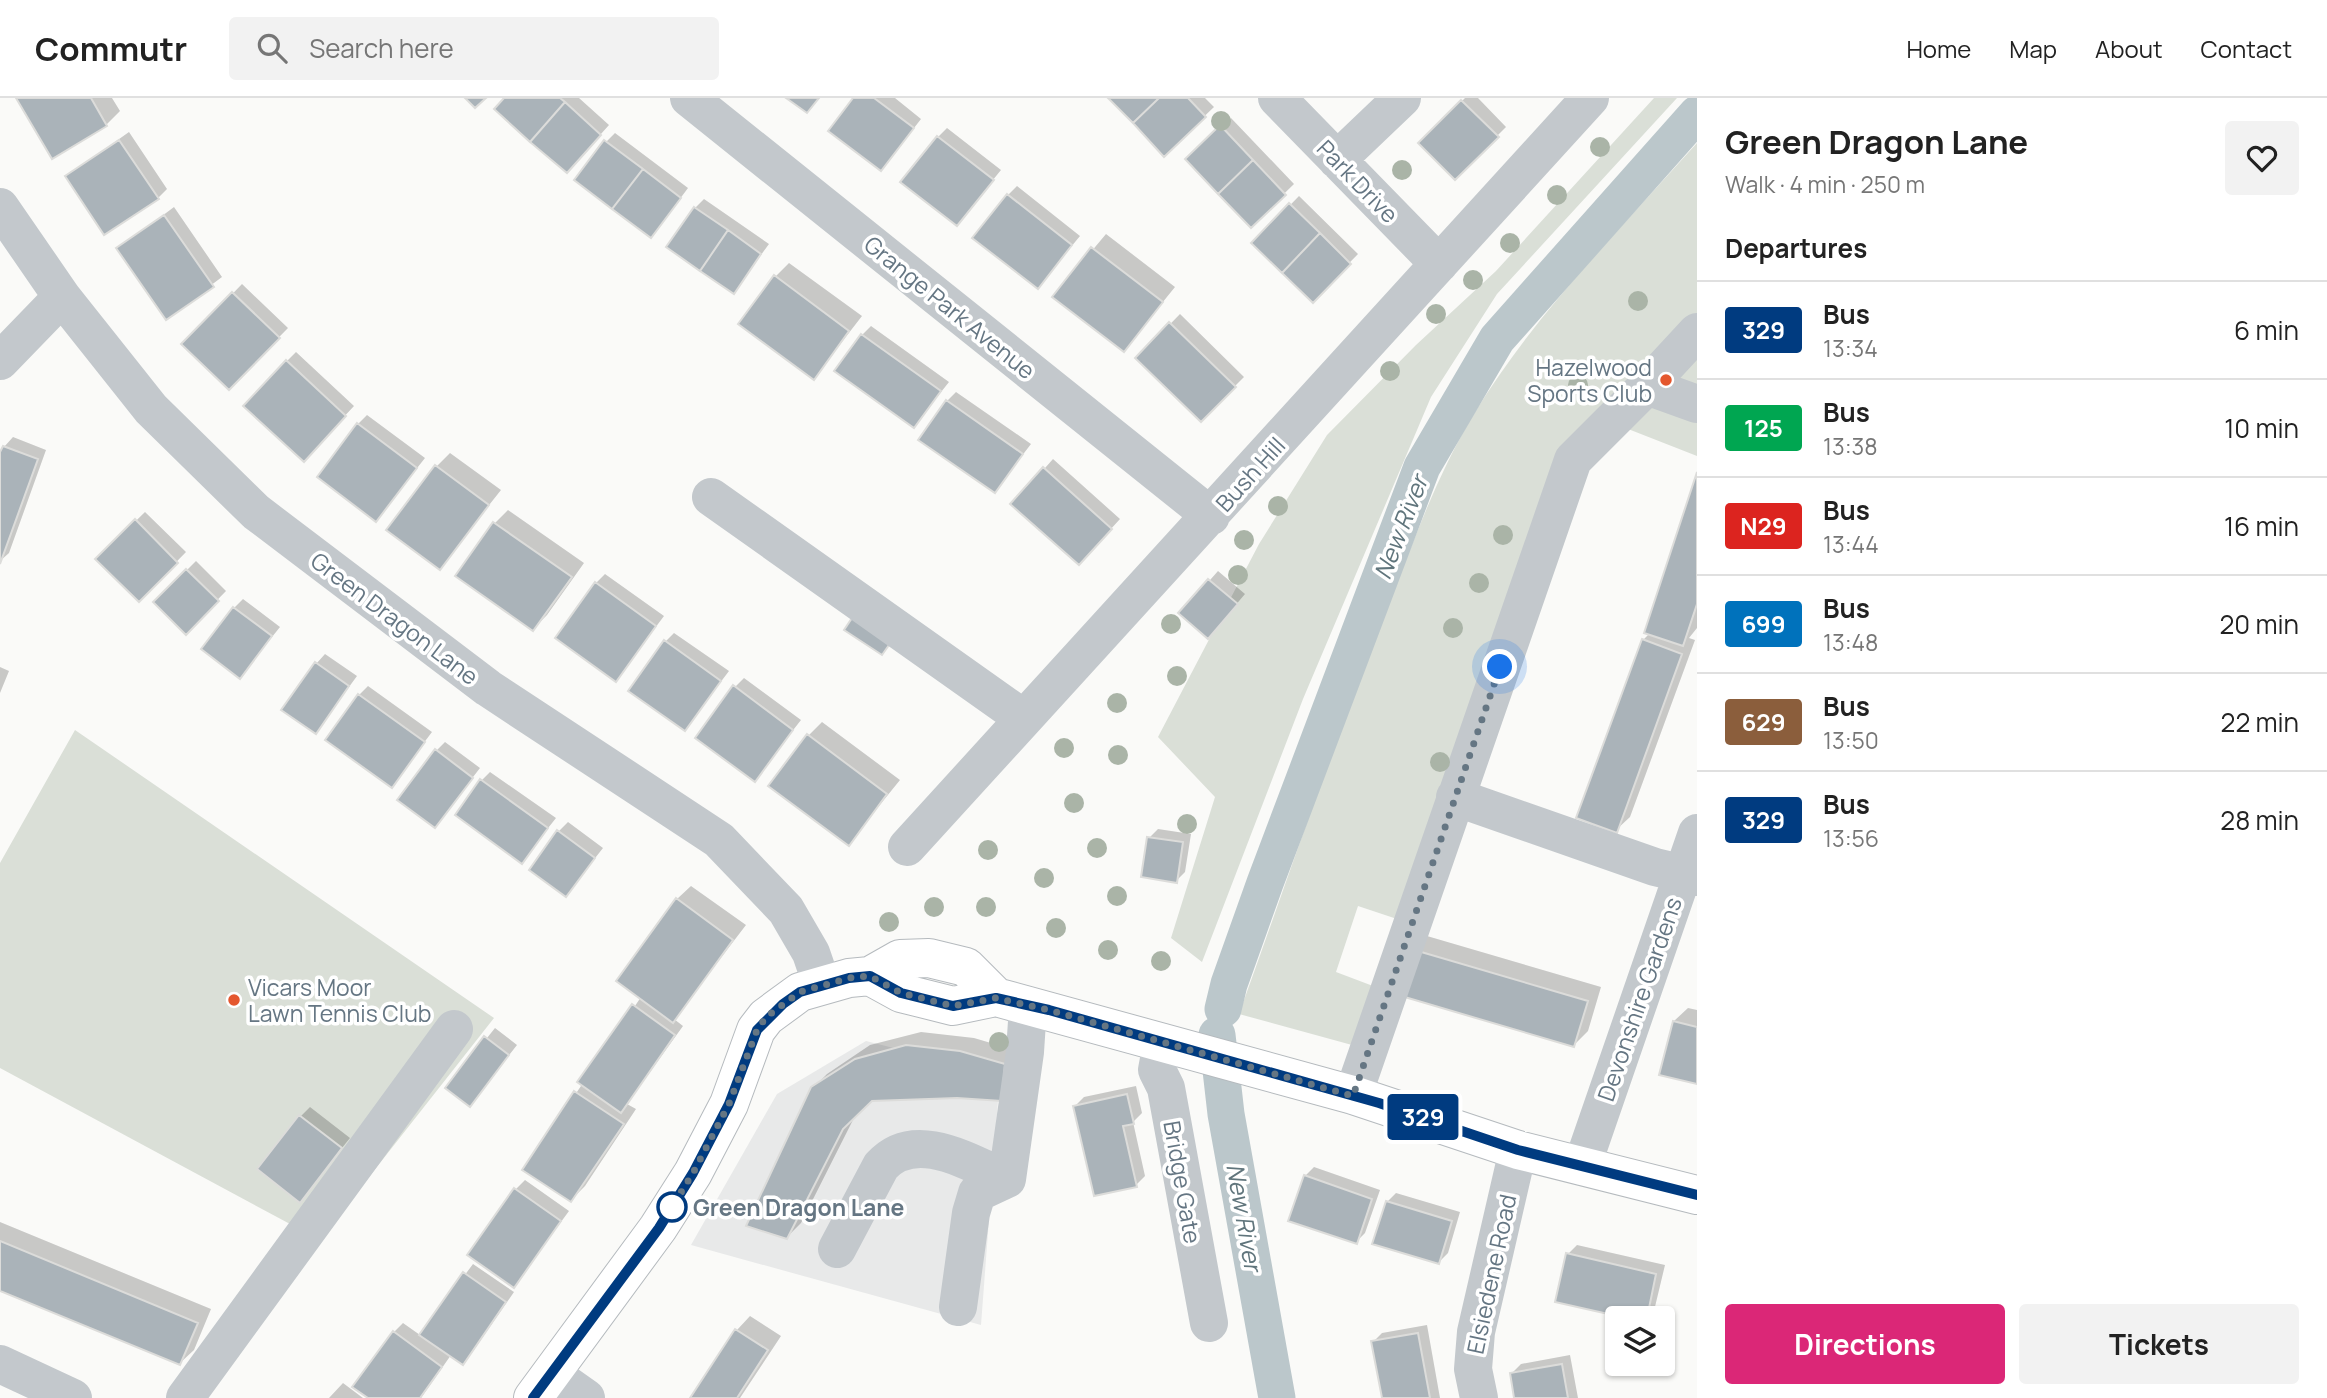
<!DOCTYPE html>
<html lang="en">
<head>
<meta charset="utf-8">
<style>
	body { margin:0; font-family:Manrope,sans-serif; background:#f2f2f2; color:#222; height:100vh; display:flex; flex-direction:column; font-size:26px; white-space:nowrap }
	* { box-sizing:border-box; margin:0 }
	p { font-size:23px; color:#767676 }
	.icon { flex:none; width:38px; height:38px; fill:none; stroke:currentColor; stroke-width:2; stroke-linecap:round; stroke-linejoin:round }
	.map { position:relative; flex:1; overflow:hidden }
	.sheet { display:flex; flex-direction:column; background:#fff; width:630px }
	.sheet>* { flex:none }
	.badge { padding:0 14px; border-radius:5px; font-size:24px; line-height:46px }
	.controls { position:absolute; left:1605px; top:1208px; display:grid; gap:14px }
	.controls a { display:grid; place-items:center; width:70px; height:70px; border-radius:7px; background:#fff; box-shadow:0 2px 5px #0004; font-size:35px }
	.you { position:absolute; width:35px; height:35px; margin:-18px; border:5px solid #fff; border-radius:50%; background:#1a73e8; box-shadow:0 0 0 10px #1a73e833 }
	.map>.badge { position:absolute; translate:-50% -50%; box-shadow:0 0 0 4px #fff }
	h2 { padding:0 28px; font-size:26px; line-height:63px }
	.round { display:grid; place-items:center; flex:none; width:74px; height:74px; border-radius:7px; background:#f2f2f2 }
	.head { display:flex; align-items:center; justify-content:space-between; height:119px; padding:0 28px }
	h1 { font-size:33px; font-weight:700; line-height:52px }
	.cta { display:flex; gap:14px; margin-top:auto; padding:14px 28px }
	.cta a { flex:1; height:80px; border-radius:7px; background:#db2777; color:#fff; font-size:28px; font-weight:700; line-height:80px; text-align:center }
	.cta a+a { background:#f2f2f2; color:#222 }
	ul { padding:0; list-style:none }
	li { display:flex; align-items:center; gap:21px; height:98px; padding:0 28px; border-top:2px solid #e0e0e0 }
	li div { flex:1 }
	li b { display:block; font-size:26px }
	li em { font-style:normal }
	li .badge { min-width:77px; font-weight:700; text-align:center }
	header { display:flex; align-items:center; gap:42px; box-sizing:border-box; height:98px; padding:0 35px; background:#fff; border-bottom:2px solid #e0e0e0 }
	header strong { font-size:33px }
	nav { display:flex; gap:38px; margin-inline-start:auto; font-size:24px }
	.search { width:490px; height:63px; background:#f2f2f2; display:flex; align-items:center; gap:18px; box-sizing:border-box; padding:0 24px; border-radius:7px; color:#767676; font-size:26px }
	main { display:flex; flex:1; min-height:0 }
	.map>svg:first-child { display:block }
</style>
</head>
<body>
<header>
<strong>Commutr</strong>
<div class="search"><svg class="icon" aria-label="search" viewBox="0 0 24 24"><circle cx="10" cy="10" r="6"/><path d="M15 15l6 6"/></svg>Search here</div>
<nav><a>Home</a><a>Map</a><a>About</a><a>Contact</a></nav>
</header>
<main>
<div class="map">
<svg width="1697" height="1300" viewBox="0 0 1697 1300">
	<rect width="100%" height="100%" fill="#fafaf8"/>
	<!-- built -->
	<path fill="#e8e9e9" d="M866,943L1000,977L981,1227L691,1147L777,996Z"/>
	<!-- green -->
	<path fill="#dadfd7" d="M1654,0H1677L1497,196L1431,299L1303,601L1202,864L1171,840L1215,699L1158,639L1259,446L1327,337L1416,247L1496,173Z
		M1697,45V358L1600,320L1403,823L1358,808L1336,874L1373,888L1352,947L1239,916C1289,778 1335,639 1390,503C1415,439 1439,373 1475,314C1536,215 1619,132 1697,45Z
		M75,632L494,920L317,1145L290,1126L0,970V765Z"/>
	<!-- shadow -->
	<path fill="#0003" d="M18,0H112L120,13L106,27Z
		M507,0H579L609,27L576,64Z
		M855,0H895L921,21L889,62Z
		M1111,0H1205L1214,9L1165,56Z
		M1465,0H1478L1506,29L1455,80L1420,45Z
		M1231,20L1294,86L1251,128L1188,61Z
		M947,30L1001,72L957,126L938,39Z
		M129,34L167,91L158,100L67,78Z
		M615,35L688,90L659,129L606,44Z
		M1017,88L1080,138L1038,189L1008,97Z
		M1299,98L1358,156L1313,202L1253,145Z
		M704,101L769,146L734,194L695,110Z
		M174,109L222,179L167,220L118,151Z
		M1106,136L1175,189L1124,252L1054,198Z
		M789,165L862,218L814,280L775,179Z
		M242,186L288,230L229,290L184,246Z
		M1180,216L1244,279L1201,322L1137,260Z
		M871,228L949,284L914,328L862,237Z
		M296,254L354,308L313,352L287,263Z
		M956,294L1031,346L995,393L947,303Z
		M367,317L425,360L376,422L358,326Z
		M13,339L46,352L9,455L0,463V360L4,349Z
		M450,355L501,392L440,469L437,368Z
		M1053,361L1120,421L1088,456L1013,406Z
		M1697,379V530L1689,540L1695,542L1630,719L1616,732L1643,542L1650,535L1646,534Z
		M508,412L584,465L547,517L533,531L495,425Z
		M145,414L186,454L139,502L97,461Z
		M196,463L226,493L186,534L155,504Z
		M1218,473L1245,496L1217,529L1181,515Z
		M605,476L664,518L616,582L596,485Z
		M243,501L280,529L240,579L234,510Z
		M674,535L729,573L685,631L665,544Z
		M325,556L357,578L316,634V566Z
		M0,569L9,573L0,595Z
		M744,580L801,622L754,682L735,589Z
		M368,588L432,634L392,687L359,597Z
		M822,624L900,682L849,745L808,638Z
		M445,644L480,670L435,728L436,653Z
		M490,674L556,720L522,763L481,683Z
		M568,724L603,750L566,797L559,733Z
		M1158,731L1191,736L1185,774L1176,783L1149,740Z
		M691,788L746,827L674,921L683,928L627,1006L636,1011L585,1088L571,1102L525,1071L641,899L677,801Z
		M1427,838L1601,889L1588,933L1574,947L1400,896Z
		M1688,910L1697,912V985L1661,975L1674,923Z
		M495,930L517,947L470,1007L447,990Z
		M921,934L974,940L1018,953L1015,988L957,999L871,1002L856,1016L801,1125L787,1139L813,990L827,976L870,947Z
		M1136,988L1142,1015L1133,1024L1145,1078L1136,1087L1075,1008L1084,999Z
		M310,1009L350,1040L300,1102L301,1018Z
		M1314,1069L1380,1092L1365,1135L1356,1144L1305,1078Z
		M525,1082L569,1113L514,1188L516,1091Z
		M1396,1095L1460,1114L1448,1155L1439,1164L1387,1104Z
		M0,1124L211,1211L194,1252L180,1265L0,1191Z
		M1577,1147L1665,1167L1654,1213L1648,1220H1634L1568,1156Z
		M473,1166L514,1194L471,1256L462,1265L451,1257L421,1300H371L394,1234L403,1225L420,1237Z
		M750,1218L781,1238L740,1300H692L737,1232Z
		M1427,1227L1440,1300H1383L1373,1244L1382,1235Z
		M1570,1257L1578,1300H1516L1512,1275L1521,1266Z
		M343,1285L363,1300H329Z"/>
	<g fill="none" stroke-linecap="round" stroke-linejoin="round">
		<!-- canal -->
		<path stroke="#bbc7cb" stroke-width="37" d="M1223,911L1229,886L1265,785L1422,369L1497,241L1697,16
			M1217,937L1226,1016L1277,1300"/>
	</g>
	<!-- building -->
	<path fill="#aab3b9" stroke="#dcdcda" stroke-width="2" d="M16,0H91L107,28L52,61Z
		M465,0H486L475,10Z
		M504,0H560L565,4L530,44L494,11Z
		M786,0H819L807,15Z
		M853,0H874L914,30L881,73L828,33Z
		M1108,0H1159L1133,25Z
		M1159,0H1188L1206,19L1164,59L1133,25Z
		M1461,2L1499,39L1455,82L1418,45Z
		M565,4L601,37L567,75L530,44Z
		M1220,27L1253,62L1218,96L1185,61Z
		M937,38L994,82L957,128L900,84Z
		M119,42L159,101L104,137L65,78Z
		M604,42L643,71L612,111L574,82Z
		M1253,62L1286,97L1251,130L1218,96Z
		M643,71L681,100L651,140L612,111Z
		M1007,96L1072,147L1038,191L972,140Z
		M1289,105L1320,135L1282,175L1251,145Z
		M694,109L728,132L700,173L666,149Z
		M164,117L214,189L166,222L116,150Z
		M728,132L761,156L734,196L700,173Z
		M1320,135L1351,166L1313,205L1282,175Z
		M1091,149L1163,204L1124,254L1052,199Z
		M774,177L849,233L814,282L738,226Z
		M232,194L280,240L229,292L181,246Z
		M1169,224L1236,289L1201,324L1135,260Z
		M861,236L941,293L914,330L834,273Z
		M286,262L346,318L304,364L243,308Z
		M946,302L1023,356L995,395L918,342Z
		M357,325L417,370L376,424L317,379Z
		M3,348L38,361L0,466V354Z
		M435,367L489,407L440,472L386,432Z
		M1043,369L1112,431L1079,467L1010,406Z
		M1697,374V506L1683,548L1644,535Z
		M135,421L178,465L139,504L95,461Z
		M493,424L572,479L533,533L455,478Z
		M186,471L219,503L186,537L153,504Z
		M1208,481L1238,506L1208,541L1178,515Z
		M595,484L656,528L616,584L555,540Z
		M233,509L272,538L240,581L201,551Z
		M858,511L896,537L882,557L844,532Z
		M1642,541L1682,556L1617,735L1576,720Z
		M664,542L721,583L685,633L628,593Z
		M315,564L349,588L316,636L281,612Z
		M733,587L793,632L755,684L695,640Z
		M358,596L425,644L392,690L325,642Z
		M807,636L887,696L849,748L768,688Z
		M435,651L473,680L435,730L397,702Z
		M480,681L548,730L522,766L455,717Z
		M557,732L595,760L566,799L529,772Z
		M1147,739L1183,744L1177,785L1141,779Z
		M676,800L733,842L673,925L616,883Z
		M1411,851L1588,903L1574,949L1398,897Z
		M632,906L675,937L621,1015L577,984Z
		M1673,923L1697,929V986L1659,977Z
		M484,938L509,957L470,1009L445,990Z
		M906,947L960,953L1005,966L1002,1003L957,1000L872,1003L843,1031L787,1141L746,1128L811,989L855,961Z
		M574,993L624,1026L571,1104L522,1072Z
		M1127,996L1134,1026L1123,1028L1137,1089L1094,1098L1073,1008Z
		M299,1017L342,1050L300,1105L257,1071Z
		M1304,1077L1372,1101L1357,1146L1288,1123Z
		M514,1090L561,1123L514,1190L467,1157Z
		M1386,1103L1452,1123L1439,1166L1372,1146Z
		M0,1143L198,1225L180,1267L0,1193Z
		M1566,1155L1656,1176L1647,1220H1626L1555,1204Z
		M463,1174L506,1204L463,1267L419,1237Z
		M735,1231L768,1252L737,1300H690Z
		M393,1233L442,1269L420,1300H368L352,1289Z
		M1418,1235L1430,1300H1382L1371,1243Z
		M1562,1266L1568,1300H1514L1510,1275Z"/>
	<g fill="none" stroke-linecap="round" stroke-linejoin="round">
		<!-- major casing -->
		<g stroke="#b5babe" stroke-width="40">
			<path id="major" d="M870,878L901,895L953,908L996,899
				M533,1300L658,1130L693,1075L729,1006L756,932L766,919L800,894L849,880L870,878L900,861L929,860L966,869L996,899L1353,997L1518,1052L1697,1097"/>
		</g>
		<!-- minor -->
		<path stroke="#c3c8cc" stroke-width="38" d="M689,0L1211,418
			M1277,0L1439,166
			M1337,62L1402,0
			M0,109L62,199L151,311L256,414L488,590L719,742L786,812L811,855L822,887
			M0,263L62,199
			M1647,288L1697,234
			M711,399L1023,620
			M1455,699L1655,769L1697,779
			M907,749L1590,0
			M1162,945L1157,972L1166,990L1209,1225
			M1353,997L1573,362L1647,288L1697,306
			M1582,1068L1697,735
			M837,1151L881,1068C915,1030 970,1065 1007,1081
			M958,1209L971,1115L977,1095L1007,1081L1025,954L1028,908
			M0,1266L73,1300
			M552,1276L586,1300
			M185,1300L454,931
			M1479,1300L1473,1271L1476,1234L1518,1052"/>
		<!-- major -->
		<use href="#major" stroke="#fff" stroke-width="38"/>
	</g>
	<!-- trees -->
	<g fill="#aab4a7">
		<circle cx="1221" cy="23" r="10"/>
		<circle cx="1600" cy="49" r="10"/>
		<circle cx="1402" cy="72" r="10"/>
		<circle cx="1557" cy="97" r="10"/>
		<circle cx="1510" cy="145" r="10"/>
		<circle cx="1473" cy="182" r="10"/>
		<circle cx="1638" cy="203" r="10"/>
		<circle cx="1436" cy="216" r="10"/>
		<circle cx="1390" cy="273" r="10"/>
		<circle cx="1578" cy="287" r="10"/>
		<circle cx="1278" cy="408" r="10"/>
		<circle cx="1503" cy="437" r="10"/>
		<circle cx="1244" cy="442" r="10"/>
		<circle cx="1238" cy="477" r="10"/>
		<circle cx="1479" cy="485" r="10"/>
		<circle cx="1171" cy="526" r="10"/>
		<circle cx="1453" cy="530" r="10"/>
		<circle cx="1177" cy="578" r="10"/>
		<circle cx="1117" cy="605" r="10"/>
		<circle cx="1064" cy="650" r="10"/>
		<circle cx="1118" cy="657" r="10"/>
		<circle cx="1440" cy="664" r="10"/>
		<circle cx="1074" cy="705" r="10"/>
		<circle cx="1187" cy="726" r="10"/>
		<circle cx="1097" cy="750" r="10"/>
		<circle cx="988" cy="752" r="10"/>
		<circle cx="1044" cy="780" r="10"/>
		<circle cx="1117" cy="798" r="10"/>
		<circle cx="934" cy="809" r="10"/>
		<circle cx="986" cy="809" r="10"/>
		<circle cx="889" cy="824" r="10"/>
		<circle cx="1056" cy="830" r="10"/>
		<circle cx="1108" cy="852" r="10"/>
		<circle cx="1161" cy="863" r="10"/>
		<circle cx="999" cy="944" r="10"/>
	</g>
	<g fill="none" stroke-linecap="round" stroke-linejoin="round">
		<!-- line casing -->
		<g stroke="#fff" stroke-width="16">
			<path id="line" d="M533,1300L659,1130L693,1075L729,1006L757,932L783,906L800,894L849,880L870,878L901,895L953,908L996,900L1049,912L1379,1005L1518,1052L1697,1097"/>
		</g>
		<!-- line -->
		<use href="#line" stroke="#003b80" stroke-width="10"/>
		<!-- walk -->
		<path stroke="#657683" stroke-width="7" stroke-dasharray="0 12.6" d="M672,1109L670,1112L693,1075L729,1006L757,932L766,919L800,894L849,880L870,878L901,895L953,908L996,900L1049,912L1353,998L1500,569"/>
	</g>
	<!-- markers -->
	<g fill="#e4572e" stroke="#fff" stroke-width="2.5">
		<circle cx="1666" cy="282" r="7"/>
		<circle cx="234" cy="902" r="7"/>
	</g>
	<circle fill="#fff" stroke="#003b80" stroke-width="3.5" cx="672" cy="1109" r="14"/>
	<g text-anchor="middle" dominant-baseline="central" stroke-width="7" stroke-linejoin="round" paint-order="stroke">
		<!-- street labels -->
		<g font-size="23" fill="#657683" stroke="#fff">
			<text transform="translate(1358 83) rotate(46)">Park Drive</text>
			<text transform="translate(950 209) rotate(39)">Grange Park Avenue</text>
			<text transform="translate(1250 376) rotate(-48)">Bush Hill</text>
			<text transform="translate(395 520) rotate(37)">Green Dragon Lane</text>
			<text transform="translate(1639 901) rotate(-71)">Devonshire Gardens</text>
			<text transform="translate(1183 1084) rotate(80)">Bridge Gate</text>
			<text transform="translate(1491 1176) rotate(-78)">Elsiedene Road</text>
		</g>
		<!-- poi labels -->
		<g font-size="23" fill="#657683" stroke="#fff" text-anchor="end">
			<text x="1652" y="269">Hazelwood<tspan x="1652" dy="26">Sports Club</tspan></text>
			<text x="248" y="889" text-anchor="start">Vicars Moor<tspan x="248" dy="26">Lawn Tennis Club</tspan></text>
		</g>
		<!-- stop labels -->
		<g font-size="23" font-weight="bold" fill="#657683" stroke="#fff" text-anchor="start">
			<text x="693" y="1109">Green Dragon Lane</text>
		</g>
		<!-- water labels -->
		<g font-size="24" font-style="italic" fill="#60757c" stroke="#fff">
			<text transform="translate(1400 429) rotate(-69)">New River</text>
			<text transform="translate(1245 1119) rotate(80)">New River</text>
		</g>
	</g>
</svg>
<div class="controls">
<a><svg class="icon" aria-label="layers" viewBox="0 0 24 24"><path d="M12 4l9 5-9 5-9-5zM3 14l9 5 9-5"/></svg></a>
</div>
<div class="you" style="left:1500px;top:569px"></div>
<b class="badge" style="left:1423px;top:1019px;background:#003b80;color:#fff">329</b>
</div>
<section class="sheet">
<div class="head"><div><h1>Green Dragon Lane</h1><p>Walk · 4 min · 250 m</p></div><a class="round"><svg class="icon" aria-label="heart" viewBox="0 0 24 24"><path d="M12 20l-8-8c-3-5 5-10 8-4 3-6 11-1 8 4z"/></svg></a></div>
<h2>Departures</h2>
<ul>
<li><span class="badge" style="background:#003b80;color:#fff">329</span><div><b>Bus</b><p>13:34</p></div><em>6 min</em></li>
<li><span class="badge" style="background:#00a651;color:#fff">125</span><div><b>Bus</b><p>13:38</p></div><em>10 min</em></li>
<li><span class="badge" style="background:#dc241f;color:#fff">N29</span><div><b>Bus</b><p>13:44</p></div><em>16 min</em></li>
<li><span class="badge" style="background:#0072bc;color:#fff">699</span><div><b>Bus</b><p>13:48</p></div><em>20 min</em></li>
<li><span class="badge" style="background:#8b5e3c;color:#fff">629</span><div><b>Bus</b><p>13:50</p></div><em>22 min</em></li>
<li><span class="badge" style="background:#003b80;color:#fff">329</span><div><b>Bus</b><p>13:56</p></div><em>28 min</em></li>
</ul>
<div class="cta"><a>Directions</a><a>Tickets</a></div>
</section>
</main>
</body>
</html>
